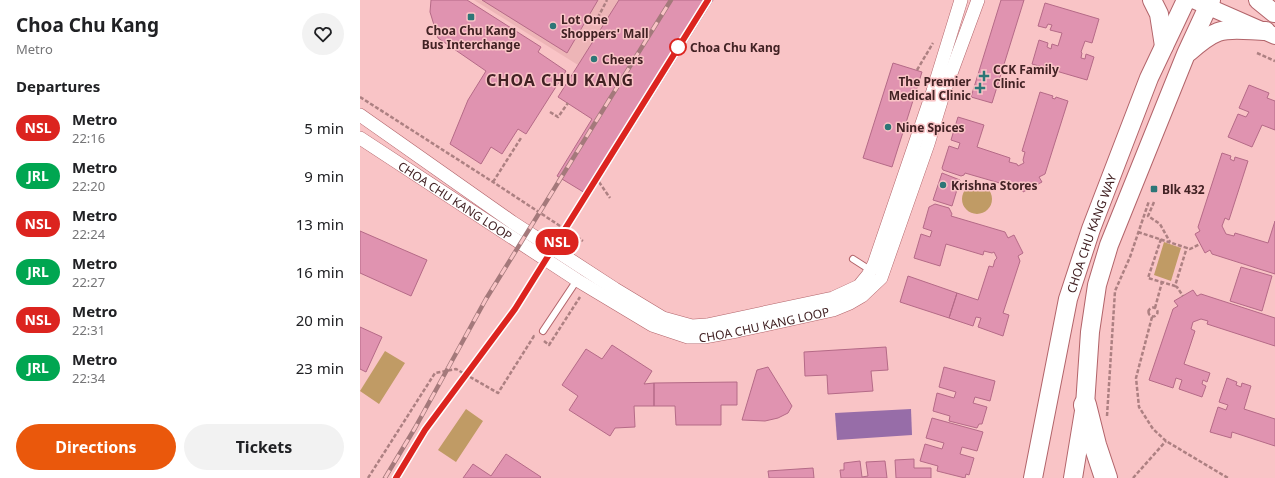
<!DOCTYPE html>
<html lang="en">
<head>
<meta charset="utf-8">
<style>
	body { margin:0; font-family:"Noto Sans",sans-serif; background:#f2f2f2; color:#202124; height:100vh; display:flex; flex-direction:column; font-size:15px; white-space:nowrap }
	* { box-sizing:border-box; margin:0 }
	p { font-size:13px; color:#757577 }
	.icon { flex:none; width:22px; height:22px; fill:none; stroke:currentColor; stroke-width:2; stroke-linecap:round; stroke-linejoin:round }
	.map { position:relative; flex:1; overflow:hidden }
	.drawer { display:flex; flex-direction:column; background:#fff; width:360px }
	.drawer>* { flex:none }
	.badge { padding:0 8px; border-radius:13px; font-size:14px; line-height:26px }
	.map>.badge { position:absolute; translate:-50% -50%; box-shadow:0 0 0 2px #fff }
	h2 { padding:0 16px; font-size:15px; line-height:36px }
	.round { display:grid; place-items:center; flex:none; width:42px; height:42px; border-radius:21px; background:#f2f2f2 }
	.overview { display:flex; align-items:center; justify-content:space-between; height:68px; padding:0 16px }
	h1 { font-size:19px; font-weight:700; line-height:30px }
	.cta { display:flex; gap:8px; margin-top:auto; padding:8px 16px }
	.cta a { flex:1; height:46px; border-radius:24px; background:#ea580c; color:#fff; font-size:16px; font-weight:700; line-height:46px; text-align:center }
	.cta a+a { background:#f2f2f2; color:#202124 }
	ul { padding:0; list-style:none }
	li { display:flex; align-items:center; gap:12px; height:48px; padding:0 16px }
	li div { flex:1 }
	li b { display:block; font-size:15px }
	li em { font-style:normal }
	li .badge { min-width:44px; font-weight:700; text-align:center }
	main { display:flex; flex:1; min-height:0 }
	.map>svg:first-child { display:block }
</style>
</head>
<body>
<main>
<section class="drawer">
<div class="overview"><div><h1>Choa Chu Kang</h1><p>Metro</p></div><a class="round"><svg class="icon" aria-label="heart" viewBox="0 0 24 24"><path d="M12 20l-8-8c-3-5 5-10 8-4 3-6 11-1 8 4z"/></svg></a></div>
<h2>Departures</h2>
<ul>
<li><span class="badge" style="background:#dc241f;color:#fff">NSL</span><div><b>Metro</b><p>22:16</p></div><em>5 min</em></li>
<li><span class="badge" style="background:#00a651;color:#fff">JRL</span><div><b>Metro</b><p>22:20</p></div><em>9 min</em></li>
<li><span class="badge" style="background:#dc241f;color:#fff">NSL</span><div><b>Metro</b><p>22:24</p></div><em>13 min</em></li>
<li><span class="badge" style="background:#00a651;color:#fff">JRL</span><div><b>Metro</b><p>22:27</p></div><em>16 min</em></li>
<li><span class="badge" style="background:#dc241f;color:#fff">NSL</span><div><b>Metro</b><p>22:31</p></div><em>20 min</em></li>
<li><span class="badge" style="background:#00a651;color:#fff">JRL</span><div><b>Metro</b><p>22:34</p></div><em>23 min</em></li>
</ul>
<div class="cta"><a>Directions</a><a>Tickets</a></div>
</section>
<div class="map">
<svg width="915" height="478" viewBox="0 0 915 478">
	<rect width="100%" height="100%" fill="#f9c4c6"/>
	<!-- built -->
	<path fill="#edb5b7" d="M114,0H259L218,65Z"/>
	<!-- green -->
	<path fill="#c09b65" d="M602 199a15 15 0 1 1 30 0a15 15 0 1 1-30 0Z
		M804,242L821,248L811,281L794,275Z
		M25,351L45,363L19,404L0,391Z
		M106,409L123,421L96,462L78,450Z"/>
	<!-- water -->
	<path fill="#976da8" d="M551,409L552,435L477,440L475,413Z"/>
	<!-- building -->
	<path fill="#e093b0" stroke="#b56a87" d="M71,0H107L181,47L178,52L206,71L166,134L158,129L142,154L131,147L121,164L90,144L108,100L126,71L78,38L70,12Z
		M122,0H238L207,53Z
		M259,0H353L230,196L197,176L232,119L198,97Z
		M641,0H664L632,103L611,97Z
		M685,3L739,19L732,43L725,41L721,52L722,53L721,58L725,59L726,54L734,57L727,80L672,64L679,40L688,43L687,47L691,49L692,44L698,46L702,33L690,30L692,25L688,24L686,28L678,26Z
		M533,63L562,72L532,167L503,158Z
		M889,85L909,93L907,98L915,101V130L902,125L892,147L868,137L878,114L886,117L889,112L879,108Z
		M680,92L693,96L692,98L695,99L696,97L708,101L685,174L679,177L682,182L663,192L661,186L657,188L605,173L604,175L601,176L583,170L582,168L589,146L598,149L600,143L591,140L598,117L624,125L617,147L650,158L649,162L657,164L658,166L664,163L663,160L665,152L662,151Z
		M862,153L871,156L870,159L874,161L875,157L888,161L869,220L865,218L862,226L866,234L874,236L875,233L908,243L915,221V274L852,254L850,250L845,253L835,234L840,231L838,227Z
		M582,173L600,180L592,206L573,200Z
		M575,204L589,208L592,214L591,216L645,232L648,238L654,235L663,253L658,256L660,261L643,313L649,315L643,336L618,327L621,318L616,317L613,326L589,318L597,293L618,300L629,266L633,267L635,260L637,258L634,252L632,253L624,251L623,255L586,244L580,266L554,258L561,234L570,237L572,231L563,228L569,207Z
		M0,231L67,260L51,296L0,273Z
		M881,267L912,276L902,311L870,301Z
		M548,276L597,293L589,318L540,302Z
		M833,290L837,296L841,294L915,318V346L847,324L848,321L841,319L833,322L831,329L835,331L824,364L850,373L847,382L843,380L842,384L846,386L842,397L819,389L822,380L816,378L813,388L789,380L813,309L818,306L814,301Z
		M0,327L22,337L6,372L0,369Z
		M252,345L292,371L284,384L294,383V406H274L275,427L255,428L250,436L209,410L218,396L202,385L226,349L242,359Z
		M526,347L528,370L511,371L513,391L468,394L467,375L445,376L444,352Z
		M408,367L432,406L428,413L418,418L405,421L382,420L397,370Z
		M584,367L635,381L630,401L615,397L613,403L627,407L622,424H619L617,428L589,421L590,416L573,411L577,393L594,398L596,392L579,387Z
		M867,378L877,382L876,385L881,387L882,383L891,386L884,409L915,419V446L872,432L871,438L850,432L858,407L866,410L868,405L859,402Z
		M377,382V405H361V425H316L315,406H294V383Z
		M572,418L623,432L617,451L602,447L600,454L614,458L609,475L606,474L605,478L577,471L578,466L560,461L565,444L582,449L584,443L566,438Z
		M146,454L181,477L180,478H103L113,464L131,476Z
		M554,459V468H571V478H536L535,460Z
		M500,461L502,477L508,476L506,462L525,461L527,478H481L480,470H484V463Z
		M453,468L454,478H409L408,471Z"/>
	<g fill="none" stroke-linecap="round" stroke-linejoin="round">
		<!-- service casing -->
		<g stroke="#b2646a" stroke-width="8">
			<path id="service" d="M493,259L507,268L508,273
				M183,331L217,280"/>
		</g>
		<!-- minor casing -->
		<g stroke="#b2646a" stroke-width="14">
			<g id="minor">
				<path d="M0,115L152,222L255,289L303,318L332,326L347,325L473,298L499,286L508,275L514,264L573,91L601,0"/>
				<path id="s1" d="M0,138L217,280L292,325L328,337H344L377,331L473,310L490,303L502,296L521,278L568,144L583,95L618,0"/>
			</g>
		</g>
		<!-- tertiary casing -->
		<g stroke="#b2646a" stroke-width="18">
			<path id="tertiary" d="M833,0L915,36"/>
		</g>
		<!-- secondary casing -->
		<g stroke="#b2646a" stroke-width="20">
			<g id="secondary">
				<path d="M792,0L799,14L804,46"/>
				<path d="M898,0L914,13"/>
				<path d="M829,52C838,44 847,36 858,32C872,27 891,31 906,31"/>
				<path id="s2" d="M673,478L708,299L731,229L789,78L826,0"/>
				<path d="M713,478L725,405L730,332L737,285L749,245L826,54L851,0"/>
			</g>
		</g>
		<!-- motorway casing -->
		<g stroke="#b2646a" stroke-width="24">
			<path id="motorway" d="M725,405L735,445L746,478"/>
		</g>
		<!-- path -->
		<path stroke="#ad8082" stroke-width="2.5" stroke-dasharray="4 2" stroke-linecap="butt" d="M235,23L247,0
			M897,53L915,61
			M557,70L573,43
			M0,97L133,182L223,241
			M190,112L198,117L208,103
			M133,182L161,138
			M239,182L250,198
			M794,202L788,216L800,224L810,242
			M778,232L830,249L840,244
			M801,239L788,278L815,286L827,247
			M815,286L817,287L823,296
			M788.5 312a4.5 4.5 0 1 1 9 0a4.5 4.5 0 1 1-9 0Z
			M795,308L802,282
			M792,317L776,378L779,407L793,429L806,441L868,478
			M184,341L189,345L220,297
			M747,416L755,291L770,257L789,201
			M8,478L75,373L96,369L138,393L174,336L176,337
			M773,478L806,441"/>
		<!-- service -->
		<use href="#service" stroke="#fff" stroke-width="6"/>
		<!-- minor -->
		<use href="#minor" stroke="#fff" stroke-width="13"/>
		<!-- tertiary -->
		<use href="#tertiary" stroke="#fff" stroke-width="16"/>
		<!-- secondary -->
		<use href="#secondary" stroke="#fff" stroke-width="18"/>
		<!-- motorway -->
		<use href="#motorway" stroke="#fff" stroke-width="22"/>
		<!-- rail casing -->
		<g stroke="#a4797b" stroke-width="4.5">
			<path id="rail" d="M25,478L55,428L126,299L311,0
				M36,478L65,430L155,309L348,0"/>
		</g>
		<!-- rail -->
		<use href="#rail" stroke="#f9c4c6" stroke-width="3" stroke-dasharray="9" stroke-linecap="butt"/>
	</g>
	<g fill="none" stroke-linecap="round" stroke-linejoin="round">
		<!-- line casing -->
		<g stroke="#fff" stroke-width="9">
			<path id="line" d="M36,478L65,430L155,309L348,0"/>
		</g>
		<!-- line -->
		<use href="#line" stroke="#dc241f" stroke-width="6"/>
	</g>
	<!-- markers -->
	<g fill="#2d7677" stroke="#f9c4c6" stroke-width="1.5">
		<rect x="107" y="13" width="8" height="8" rx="2"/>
		<circle cx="193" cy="26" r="4"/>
		<circle cx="234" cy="59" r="4"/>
		<path d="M622 70h4v4h4v4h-4v4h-4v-4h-4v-4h4z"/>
		<path d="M618 82h4v4h4v4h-4v4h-4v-4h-4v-4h4z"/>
		<circle cx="528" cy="127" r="4"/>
		<circle cx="583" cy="185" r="4"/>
		<rect x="790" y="185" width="8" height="8" rx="2"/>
	</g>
	<circle fill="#fff" stroke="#dc241f" stroke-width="2" cx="318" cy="47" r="8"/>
	<g text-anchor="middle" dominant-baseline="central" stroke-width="3" stroke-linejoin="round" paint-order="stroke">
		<!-- poi labels -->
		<g font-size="12" font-weight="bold" fill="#422224" stroke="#f9c4c6" text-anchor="start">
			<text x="201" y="19">Lot One<tspan x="201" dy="14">Shoppers' Mall</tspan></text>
			<text x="111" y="30" text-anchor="middle">Choa Chu Kang<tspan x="111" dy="14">Bus Interchange</tspan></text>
			<text x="242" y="59">Cheers</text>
			<text x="633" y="69">CCK Family<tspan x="633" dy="14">Clinic</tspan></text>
			<text x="611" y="81" text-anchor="end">The Premier<tspan x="611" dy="14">Medical Clinic</tspan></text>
			<text x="536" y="127">Nine Spices</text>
			<text x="591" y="185">Krishna Stores</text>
			<text x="802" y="189">Blk 432</text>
		</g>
		<!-- stop labels -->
		<g font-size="12" font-weight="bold" fill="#422224" stroke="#f9c4c6" text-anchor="start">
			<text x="330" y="47">Choa Chu Kang</text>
		</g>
		<!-- street labels -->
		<g font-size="12" fill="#422224" stroke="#f9c4c6">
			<text stroke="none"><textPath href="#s1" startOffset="114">CHOA CHU KANG LOOP</textPath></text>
			<text stroke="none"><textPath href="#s2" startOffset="252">CHOA CHU KANG WAY</textPath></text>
			<text stroke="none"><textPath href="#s1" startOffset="462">CHOA CHU KANG LOOP</textPath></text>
		</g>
		<!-- district labels -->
		<g font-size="16" font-weight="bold" letter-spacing="1" fill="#422224" stroke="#f9c4c6">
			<text x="200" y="80">CHOA CHU KANG</text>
		</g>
	</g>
</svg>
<b class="badge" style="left:197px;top:242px;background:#dc241f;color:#fff">NSL</b>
</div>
</main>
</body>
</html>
